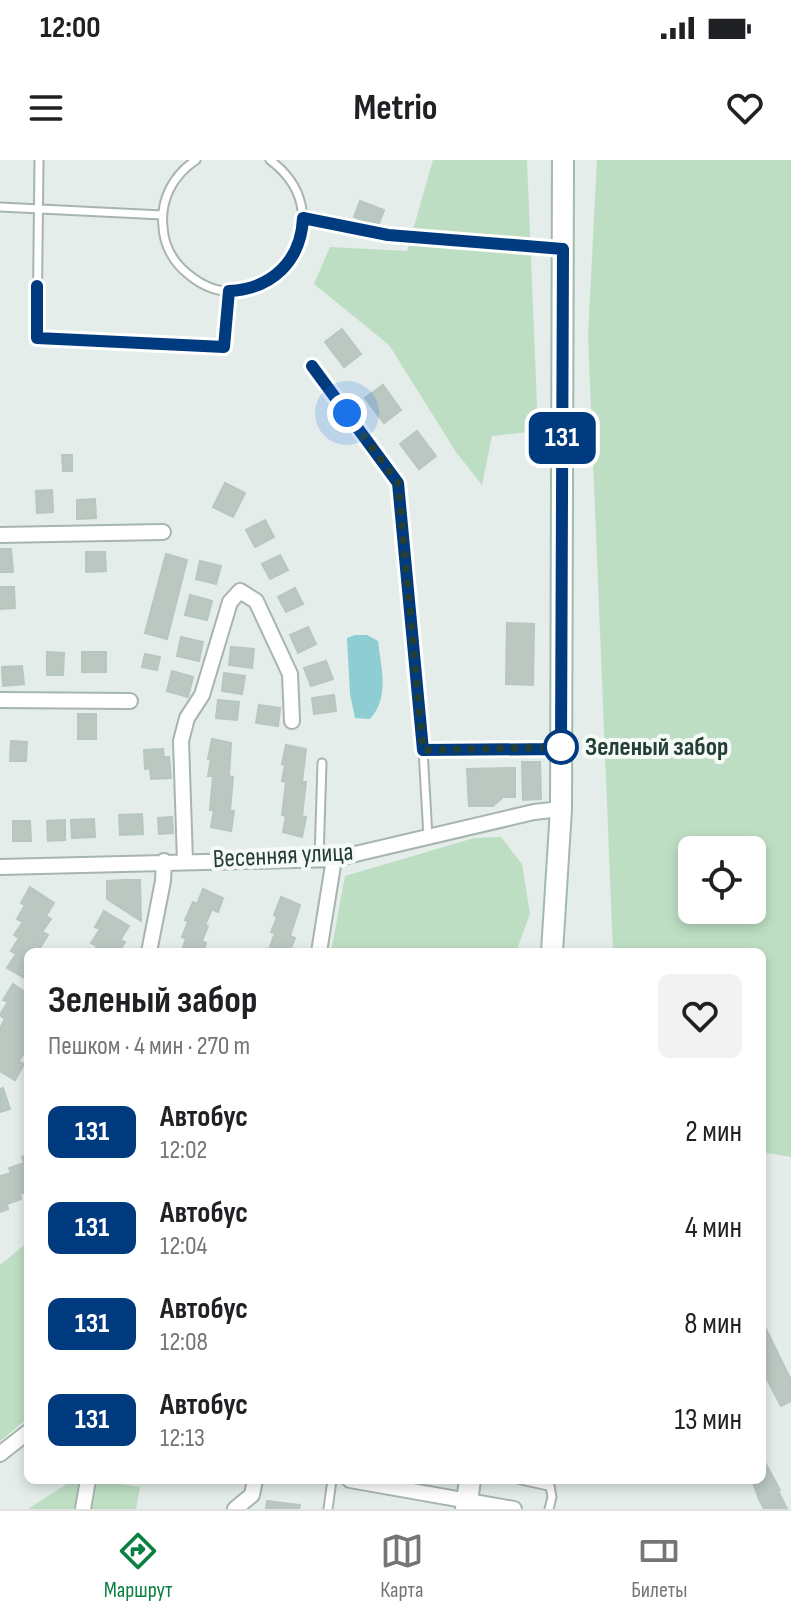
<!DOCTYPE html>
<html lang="ru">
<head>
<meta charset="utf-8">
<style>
	body { margin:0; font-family:"Sofia Sans Condensed",sans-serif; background:#f2f2f2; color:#202124; height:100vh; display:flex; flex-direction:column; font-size:30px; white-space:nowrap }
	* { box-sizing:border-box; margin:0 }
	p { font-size:26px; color:#757577 }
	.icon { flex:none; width:44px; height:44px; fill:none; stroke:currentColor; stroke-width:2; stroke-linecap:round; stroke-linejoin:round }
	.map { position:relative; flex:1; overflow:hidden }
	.details { position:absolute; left:24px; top:788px; width:742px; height:536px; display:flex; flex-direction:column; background:#fff; border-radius:12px; box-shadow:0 4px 12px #0003 }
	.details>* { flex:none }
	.badge { padding:0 16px; border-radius:12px; font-size:28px; line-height:52px }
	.tools { position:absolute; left:678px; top:676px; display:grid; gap:16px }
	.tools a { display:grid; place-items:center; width:88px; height:88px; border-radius:12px; background:#fff; box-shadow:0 4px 12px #0003; font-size:40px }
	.you { position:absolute; width:40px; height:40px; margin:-20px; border:6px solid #fff; border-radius:50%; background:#1a73e8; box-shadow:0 0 0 12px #1a73e833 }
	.map>.badge { position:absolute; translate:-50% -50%; box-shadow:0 0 0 4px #fff }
	.round { display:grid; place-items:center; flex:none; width:84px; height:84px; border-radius:12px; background:#f2f2f2 }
	.overview { display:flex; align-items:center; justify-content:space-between; height:136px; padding:0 24px }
	h1 { font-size:38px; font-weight:700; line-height:60px }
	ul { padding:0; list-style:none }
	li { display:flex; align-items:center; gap:24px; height:96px; padding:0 24px }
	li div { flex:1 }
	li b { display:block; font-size:30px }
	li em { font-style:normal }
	li .badge { min-width:88px; font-weight:700; text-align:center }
	.status { display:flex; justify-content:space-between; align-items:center; height:56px; padding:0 40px; background:#fff; direction:ltr }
	.status svg { height:22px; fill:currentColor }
	header { display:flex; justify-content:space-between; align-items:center; height:104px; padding:0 24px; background:#fff; font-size:36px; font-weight:700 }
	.tab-bar { display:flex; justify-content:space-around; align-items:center; height:112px; border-top:2px solid #e0e0e0; background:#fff; font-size:22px; color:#757577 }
	.tab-bar a { display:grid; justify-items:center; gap:4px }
	.tab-bar .active { color:#0b8043 }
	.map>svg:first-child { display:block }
</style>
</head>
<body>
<div class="status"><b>12:00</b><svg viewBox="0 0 49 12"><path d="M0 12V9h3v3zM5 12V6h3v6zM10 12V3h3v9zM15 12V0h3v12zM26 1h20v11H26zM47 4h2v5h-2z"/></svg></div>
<header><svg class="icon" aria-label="menu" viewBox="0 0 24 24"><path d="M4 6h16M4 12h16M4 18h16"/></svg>Metrio<svg class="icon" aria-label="heart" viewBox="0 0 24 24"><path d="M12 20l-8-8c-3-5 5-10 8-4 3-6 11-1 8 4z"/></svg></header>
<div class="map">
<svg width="791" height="1349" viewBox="0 0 791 1349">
	<rect width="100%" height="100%" fill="#e4ede9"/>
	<!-- green -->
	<path fill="#bedec4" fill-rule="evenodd" d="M433,0H527L538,271L492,276L482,325L456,292L389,185L314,124L330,87L407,91Z
		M597,0H791V997L762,992V792H613L588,176ZM692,690H752V750H692Z
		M501,677L522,704L530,754L516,792H331L345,716L474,678Z
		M28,1082V1258L0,1281V1105Z
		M73,1320H81L75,1349H28Z
		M95,1320L140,1327L136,1349H90Z"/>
	<!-- water -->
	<path fill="#8ecdd1" d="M355,475H367L378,481C381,508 390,537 370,559L355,558L350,534L347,478Z"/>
	<!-- building -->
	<path fill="#bac8c1" stroke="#b7c7bf" stroke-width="2" d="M360,41L384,50L378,66L354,57Z
		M342,169L361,194L344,207L325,182Z
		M383,225L401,250L384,263L365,238Z
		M417,271L436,296L419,309L400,284Z
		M62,295H72V311H63Z
		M225,323L245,333L233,357L213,347Z
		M52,330L53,352L37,353L36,331Z
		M95,339L96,358L77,359V340Z
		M265,360L274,377L255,387L246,370Z
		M0,389H11L13,412H0Z
		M86,392H105L106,411L86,412Z
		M166,394L187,400L167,479L145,473Z
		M280,395L288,410L270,419L262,404Z
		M200,401L221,406L216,424L196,419Z
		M0,427H14L15,448L0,449Z
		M295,428L303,444L286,452L278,437Z
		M190,435L212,441L207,460L185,455Z
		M507,463L534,464L533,525L506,524Z
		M308,467L316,484L298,493L290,475Z
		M181,477L203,482L199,501L177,496Z
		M231,487L254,489L252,508L229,505Z
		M47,492L64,493L63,515H47Z
		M82,492H106V512H82Z
		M145,494L160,497L157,510L142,507Z
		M326,501L333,519L311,526L304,508Z
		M22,506L24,524L3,526L2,507Z
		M172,511L193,517L188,537L167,531Z
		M224,513L245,516L242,534L222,531Z
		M334,535L336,551L314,554L312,538Z
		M218,540L239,542L237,560L216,558Z
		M259,545L280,548L278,566L256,563Z
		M78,554H96V579H78Z
		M212,579L231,583L229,616L233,617L230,651H234L231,671L211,667L214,650H210L213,616H208L211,599H208Z
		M11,581L27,582L26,601H10Z
		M286,585L306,589L302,622H306L302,656L306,657L302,677L283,672L286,656L282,655L286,622L282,621L285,605L282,604Z
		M163,589L164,597H169L171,618L151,619L150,608L145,609L144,590Z
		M522,602H540L541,639L523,640Z
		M515,608V637H503L493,646H469L467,609Z
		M142,654L143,674L120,675L119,655Z
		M172,657L173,673L159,674L158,658Z
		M94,659L95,677L72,678L71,660Z
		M65,660V680L48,681L47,661Z
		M13,661H30L31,681H13Z
		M124,720H140L141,761L107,739V721Z
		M30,727L54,743L46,756L51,759L42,772L48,775L40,788L44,791L28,792V820L7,808L16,794L11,791L19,778L14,775L23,762L17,759L25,745L21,743Z
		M203,729L223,738L218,752L212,749L205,765L208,766L202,781L206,783L203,792H181L186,779L182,777L188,762L185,760L193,742L197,744Z
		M281,737L300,745L290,776L295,778L289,792H271L269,789L275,773L271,772L277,757L274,755Z
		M104,751L129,766L120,780L125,782L119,792H93L97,786L91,783L100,769L95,767Z
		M13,824L28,834V864L25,868L28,877L23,885L27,888L19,901L24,904L15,920L0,911V868L5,859L0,855L8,842L3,840Z
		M3,928L10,949L0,952V929Z
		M28,995V1031L20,1034L21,1039L7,1044L8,1049L0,1052V1016L11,1013L9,1008L24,1003L22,997Z
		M765,1167L791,1220V1241L781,1246L762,1210V1169Z
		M762,1297L780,1330L778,1331L787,1349H764L759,1339L752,1320H762Z
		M267,1341L300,1345L299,1349H266Z"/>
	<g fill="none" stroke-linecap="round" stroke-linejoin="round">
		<!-- lane casing -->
		<g stroke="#a7b5af" stroke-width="11">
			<path id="lane" d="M39,0L37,178L224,187L229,131
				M196,0C173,15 160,40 163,67C164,85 173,102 188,114C260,175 353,62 270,0
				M0,47L162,55
				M303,58L388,75L560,89
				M312,206L398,323L423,590L428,677
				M423,590L557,588
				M319,699L322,603
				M521,1320L548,1326
				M328,1349L332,1320
				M549,1349L552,1337L549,1320"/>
		</g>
		<!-- street casing -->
		<g stroke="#a7b5af" stroke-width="18">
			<path id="street" d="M0,375L163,372
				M0,540L130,541
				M185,701L181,581L187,558L202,535L230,442L240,431L256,441L290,514L292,561
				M0,707L334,699L534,652L561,649
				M149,792L163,721L164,701
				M319,792L334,699
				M0,1294L28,1272
				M350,1320L514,1349
				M83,1349L88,1320
				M235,1349L252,1335L255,1320"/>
		</g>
		<!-- secondary casing -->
		<g stroke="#a3b9af" stroke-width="24">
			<path id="secondary" d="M552,792L561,649L563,0
				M466,1349L470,1320"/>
		</g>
		<!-- lane -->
		<use href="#lane" stroke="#fff" stroke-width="7"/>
		<!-- street -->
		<use href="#street" stroke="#fff" stroke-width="14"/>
		<!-- secondary -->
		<use href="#secondary" stroke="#fff" stroke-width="20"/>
	</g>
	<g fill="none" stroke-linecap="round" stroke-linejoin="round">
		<!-- line casing -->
		<g stroke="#fff" stroke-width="18">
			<path id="line" d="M37,126V178L224,187L229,131C272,129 301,101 303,58L388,75L563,89L561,589L423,590L398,323L312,206"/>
		</g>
		<!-- line -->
		<use href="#line" stroke="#003b80" stroke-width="12"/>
		<!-- walk -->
		<path stroke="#243f35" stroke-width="8" stroke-dasharray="0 14.4" d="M347,253L398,323L423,590L561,587"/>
	</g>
	<!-- markers -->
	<circle fill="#fff" stroke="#003b80" stroke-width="4" cx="561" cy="587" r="16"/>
	<g text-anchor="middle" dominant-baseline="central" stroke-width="8" stroke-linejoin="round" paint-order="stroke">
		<!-- stop labels -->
		<g font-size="26" font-weight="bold" fill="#243f35" stroke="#f5faf7" text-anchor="start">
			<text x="585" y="587">Зеленый забор</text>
		</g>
		<!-- street labels -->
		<g font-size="26" fill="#243f35" stroke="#f5faf7">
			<text transform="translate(283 696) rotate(-3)">Весенняя улица</text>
		</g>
	</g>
</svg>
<div class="tools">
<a><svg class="icon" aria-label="locate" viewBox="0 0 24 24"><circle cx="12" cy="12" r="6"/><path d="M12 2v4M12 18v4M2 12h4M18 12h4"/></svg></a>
</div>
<div class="you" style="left:347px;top:253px"></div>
<b class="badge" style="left:562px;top:278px;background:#003b80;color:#fff">131</b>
<section class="details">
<div class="overview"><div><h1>Зеленый забор</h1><p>Пешком · 4 мин · 270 m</p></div><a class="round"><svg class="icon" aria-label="heart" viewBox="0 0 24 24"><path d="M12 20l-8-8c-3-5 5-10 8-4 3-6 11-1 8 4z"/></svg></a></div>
<ul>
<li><span class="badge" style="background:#003b80;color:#fff">131</span><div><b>Автобус</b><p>12:02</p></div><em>2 мин</em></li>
<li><span class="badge" style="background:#003b80;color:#fff">131</span><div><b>Автобус</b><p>12:04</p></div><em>4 мин</em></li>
<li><span class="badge" style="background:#003b80;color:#fff">131</span><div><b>Автобус</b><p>12:08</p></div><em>8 мин</em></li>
<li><span class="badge" style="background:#003b80;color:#fff">131</span><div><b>Автобус</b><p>12:13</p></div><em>13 мин</em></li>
</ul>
</section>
</div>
<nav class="tab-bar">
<a class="active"><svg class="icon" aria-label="directions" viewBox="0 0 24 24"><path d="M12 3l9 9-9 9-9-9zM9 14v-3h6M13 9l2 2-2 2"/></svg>Маршрут</a>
<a><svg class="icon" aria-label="map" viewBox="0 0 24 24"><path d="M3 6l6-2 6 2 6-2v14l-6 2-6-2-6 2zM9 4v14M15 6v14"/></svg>Карта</a>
<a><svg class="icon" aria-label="tickets" viewBox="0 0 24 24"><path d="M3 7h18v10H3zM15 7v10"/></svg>Билеты</a>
</nav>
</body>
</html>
